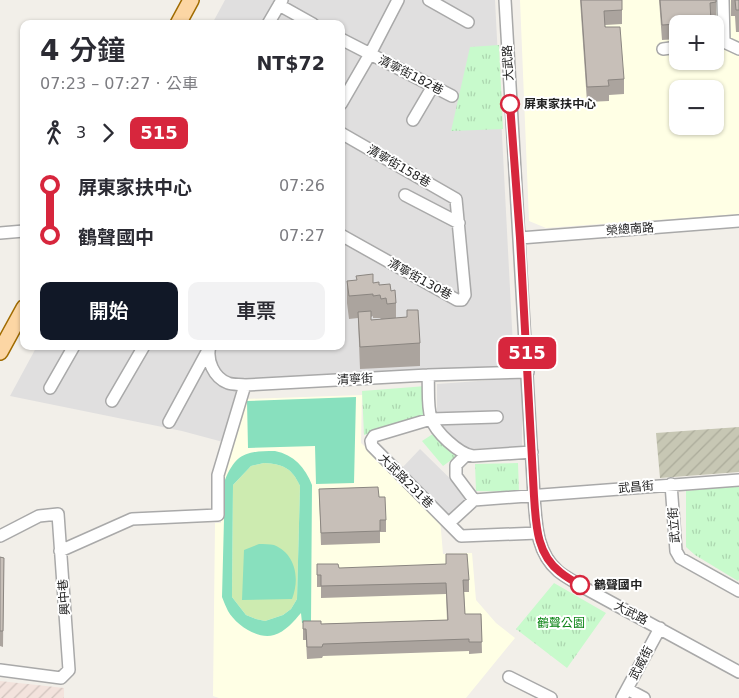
<!DOCTYPE html>
<html lang="zh-TW">
<head>
<meta charset="utf-8">
<style>
	body { margin:0; font-family:"DejaVu Sans","Noto Sans TC",sans-serif; background:#f2f2f3; color:#2b2b33; height:100vh; display:flex; flex-direction:column; font-size:19px; white-space:nowrap }
	* { box-sizing:border-box; margin:0 }
	p { font-size:16px; color:#7c7c81 }
	.icon { flex:none; width:28px; height:28px; fill:none; stroke:currentColor; stroke-width:2; stroke-linecap:round; stroke-linejoin:round }
	.map { position:relative; flex:1; overflow:hidden }
	.drawer { position:absolute; left:20px; top:20px; width:325px; height:330px; display:flex; flex-direction:column; background:#fff; border-radius:10px; box-shadow:0 1px 4px #0004 }
	.drawer>* { flex:none }
	.badge { padding:0 10px; border-radius:8px; font-size:18px; line-height:32px }
	.buttons { position:absolute; left:669px; top:15px; display:grid; gap:10px }
	.buttons a { display:grid; place-items:center; width:55px; height:55px; border-radius:10px; background:#fff; box-shadow:0 1px 4px #0004; font-size:25px }
	.map>.badge { position:absolute; translate:-50% -50%; box-shadow:0 0 0 2px #fff }
	.legs { display:flex; align-items:center; gap:8px; height:55px; padding:0 20px; font-size:16px }
	.legs p { margin-inline-start:auto }
	.summary { display:flex; align-items:center; justify-content:space-between; height:85px; padding:0 20px }
	h1 { font-size:28px; font-weight:600; line-height:38px }
	.button { display:flex; gap:10px; margin-top:auto; padding:10px 20px }
	.button a { flex:1; height:58px; border-radius:10px; background:#111827; color:#fff; font-size:20px; font-weight:600; line-height:58px; text-align:center }
	.button a+a { background:#f2f2f3; color:#2b2b33 }
	ul { padding:0 20px; list-style:none }
	li { display:flex; align-items:center; gap:18px; height:50px; font-size:19px }
	li i { display:grid; place-items:center; width:8px; height:100%; margin:0 6px; background:currentColor }
	li i::after { content:''; width:12px; height:12px; margin:-6px; border:4px solid; border-radius:50%; background:#fff }
	li p { margin-inline-start:auto }
	li:first-child i { background:linear-gradient(#0000 50%,currentColor 0) }
	li:last-child i { background:linear-gradient(currentColor 50%,#0000 0) }
	.map>svg:first-child { display:block }
</style>
</head>
<body>
<div class="map">
<svg width="739" height="698" viewBox="0 0 739 698">
	<defs>
		<pattern id="military-furrows" width="10" height="10" patternUnits="userSpaceOnUse" patternTransform="scale(1.25)"><rect width="10" height="10" fill="#f3e3dd"/><path d="M-1 1l2-2M0 10L10 0M9 11l2-2" fill="none" stroke="#d0c2bd"/></pattern>
		<pattern id="construction-furrows" width="10" height="10" patternUnits="userSpaceOnUse" patternTransform="scale(1.25)"><rect width="10" height="10" fill="#c7c7b4"/><path d="M-1 1l2-2M0 10L10 0M9 11l2-2" fill="none" stroke="#abab9a"/></pattern>
		<pattern id="park-tufts" width="24" height="20" patternUnits="userSpaceOnUse" patternTransform="scale(1.25)"><rect width="24" height="20" fill="#c8facc"/><path d="M3 7l-1-3M5 7V3M7 7l1-3M15 17l-1-3M17 17v-4M19 17l1-3" fill="none" stroke="#acd6af"/></pattern>
	</defs>
	<rect width="100%" height="100%" fill="#f2efe9"/>
	<!-- residential -->
	<path fill="#e0dfdf" d="M225,0H495L514,366L248,380L223,442L182,431L10,396L37,346H341V24H212Z
		M522,378V447L467,449L453,440L437,417V384Z
		M420,449L470,498L449,515L402,468Z"/>
	<!-- education -->
	<path fill="#ffffe5" fill-rule="evenodd" d="M520,0H739V214L546,228L529,221ZM678,24H715V61H678ZM678,89H715V126H678Z
		M362,395L361,443L440,518L443,554L472,553L476,600L496,623L515,638L466,698H219L213,696L215,523H221V478L245,399Z"/>
	<!-- military -->
	<path fill="url(#military-furrows)" d="M0,681L64,688V698H0Z"/>
	<!-- construction -->
	<path fill="url(#construction-furrows)" d="M739,427V472L660,478L656,433Z"/>
	<!-- grass -->
	<path fill="#cdebb0" d="M264,463C283,464 292,468 300,486L297,599L291,609L283,615L265,621L256,619L246,615L232,597L233,485L251,466Z"/>
	<!-- park -->
	<path fill="url(#park-tufts)" d="M499,45L503,129L451,131L470,47Z
		M426,386V417L405,425L364,435L362,391Z
		M439,430L458,455L443,466L422,441Z
		M518,463L519,492L476,491L475,464Z
		M739,485V579L738,581L695,555L686,547V491Z
		M554,583L606,613L567,668L516,629Z"/>
	<!-- pitch -->
	<path fill="#88e0be" fill-rule="evenodd" d="M356,397L354,483L316,484L315,446L248,448L247,401Z
		M275,451C294,455 305,467 312,485L311,623H302L301,613C294,621 285,632 274,635C258,640 236,625 228,611C226,607 224,602 222,597L225,480C236,453 247,451 275,451ZM264,463C283,464 292,468 300,486L297,599L291,609L283,615L265,621L256,619L246,615L232,597L233,485L251,466Z
		M259,544C264,544 270,544 274,545C296,554 300,579 292,599L242,600L244,550Z"/>
	<g fill="none" stroke-linecap="round" stroke-linejoin="round">
		<!-- minor casing -->
		<g stroke="#a9a9a9" stroke-width="14">
			<path id="minor" d="M429,0L468,22
				M505,0L534,496C536,523 536,552 558,571C565,577 574,581 581,586L739,672
				M723,0L724,42
				M279,5L313,24
				M268,24L282,0
				M341,39L452,96
				M715,43L724,42L739,49
				M663,49L678,47
				M341,104L370,54L398,0
				M413,120L433,86
				M341,133L456,199L465,295L462,300H457L341,235
				M405,195L459,223
				M0,233L24,231
				M520,238L739,221
				M210,346C206,360 214,378 228,383C233,385 240,384 245,385L428,375L528,372
				M428,375C429,389 427,405 431,418C435,432 459,454 473,456L532,452
				M50,388L74,346
				M112,401L144,346
				M497,417L431,419L374,436L371,441L372,446L461,536L538,533
				M169,422L208,350
				M466,455L456,465V476L474,500
				M671,484L676,551L680,558L739,591
				M449,523L474,500L739,480
				M0,536L39,516L58,514L69,670L61,678L0,670
				M60,551L132,519L218,515V475L245,385
				M509,677L551,698
				M627,689L644,698
				M622,698L660,628"/>
		</g>
		<!-- major casing -->
		<g stroke="#a06b00" stroke-width="18">
			<path id="major" d="M178,24L191,0
				M0,352L24,308"/>
		</g>
		<!-- minor -->
		<use href="#minor" stroke="#fff" stroke-width="11"/>
		<!-- major -->
		<use href="#major" stroke="#fcd6a4" stroke-width="15"/>
	</g>
	<!-- wall -->
	<path fill="#aba49e" fill-rule="evenodd" d="M580,0H622V24L605,25L624,79V94L609,95V101L587,102Z
		M659,0H716V17H711V24H678V39L662,40Z
		M731,0H739V32H736L735,16H731Z
		M347,281L373,283L391,291L396,303V318L407,317V310L420,343V366L360,369L358,318L349,319L347,303ZM373,316V318H380L381,319L371,320V317Z
		M319,489L379,497L386,520V532H380V543L321,545Z
		M0,557L4,558L3,647L0,646Z
		M317,564L339,568L469,580V592H464L465,614H481L482,653L469,654V651L323,656L322,658L307,659L306,640H303V621L321,624L447,620L446,594L321,598V587H317Z"/>
	<!-- building -->
	<path fill="#c7bfb8" stroke="#8b8681" d="M581,0H622V10L604,11L605,27H620L624,79L608,80L609,86L587,87Z
		M660,0H716V2L710,3L711,22L662,25Z
		M735,0H739V10H736Z
		M373,274V283L379,282V285L390,284L391,291L395,290L396,303L387,304L386,298L381,299L380,295L373,296V294L349,296L347,281L357,280L356,276Z
		M407,310H418L420,343L360,347L358,312L371,311V320L407,317Z
		M378,487L379,497H385L386,520H380V531L321,533L319,489Z
		M446,554H467L469,580H463L465,614H481L482,642H469V639L323,644L322,647H307L306,629H303V621H321V624L448,620L446,583L321,586V575H317V564H338L339,568L446,564Z
		M0,557L4,558L3,631H0Z"/>
	<g fill="none" stroke-linecap="round" stroke-linejoin="round">
		<!-- line-1 casing -->
		<g stroke="#fff" stroke-width="11">
			<path id="line-1" d="M510,104L520,238L534,496C536,523 536,554 560,572C566,577 573,581 580,585"/>
		</g>
		<!-- line-1 -->
		<use href="#line-1" stroke="#d7263d" stroke-width="8"/>
	</g>
	<!-- markers -->
	<g fill="#fff" stroke="#d7263d" stroke-width="2.5">
		<circle cx="510" cy="104" r="9"/>
		<circle cx="580" cy="585" r="9"/>
	</g>
	<g text-anchor="middle" dominant-baseline="central" stroke-width="4" stroke-linejoin="round" paint-order="stroke">
		<!-- street labels -->
		<g font-size="12" fill="#222" stroke="#fff">
			<text transform="translate(508 63) rotate(-93)">大武路</text>
			<text transform="translate(411 75) rotate(27)">清寧街182巷</text>
			<text transform="translate(399 166) rotate(30)">清寧街158巷</text>
			<text transform="translate(630 229) rotate(-4)">榮總南路</text>
			<text transform="translate(420 279) rotate(29)">清寧街130巷</text>
			<text transform="translate(355 379) rotate(-3)">清寧街</text>
			<text transform="translate(406 481) rotate(45)">大武路231巷</text>
			<text transform="translate(636 487) rotate(-5)">武昌街</text>
			<text transform="translate(674 525) rotate(-94)">武立街</text>
			<text transform="translate(64 597) rotate(-94)">興中巷</text>
			<text transform="translate(631 613) rotate(28)">大武路</text>
			<text transform="translate(641 663) rotate(-62)">武威街</text>
		</g>
		<!-- stop labels -->
		<g font-size="12" font-weight="bold" fill="#222" stroke="#fff" text-anchor="start">
			<text x="524" y="104">屏東家扶中心</text>
			<text x="594" y="585">鶴聲國中</text>
		</g>
		<!-- park labels -->
		<g font-size="12" fill="#0c8416" stroke="#fff">
			<text x="561" y="623">鶴聲公園</text>
		</g>
	</g>
</svg>
<div class="buttons">
<a>+</a>
<a>−</a>
</div>
<b class="badge" style="left:527px;top:353px;background:#d7263d;color:#fff">515</b>
<section class="drawer">
<div class="summary"><div><h1>4 分鐘</h1><p>07:23 – 07:27 · 公車</p></div><b>NT$72</b></div>
<div class="legs"><svg class="icon" aria-label="walk" viewBox="0 0 24 24"><circle cx="13" cy="4" r="2"/><path d="M13 8l-2 6 4 7M11 14l-3 7M7 12l3-4h3l4 4"/></svg>3<svg class="icon" aria-label="forward" viewBox="0 0 24 24"><path d="M9 5l7 7-7 7"/></svg><b class="badge" style="background:#d7263d;color:#fff">515</b></div>
<ul>
<li><i style="color:#d7263d"></i><b>屏東家扶中心</b><p>07:26</p></li>
<li><i style="color:#d7263d"></i><b>鶴聲國中</b><p>07:27</p></li>
</ul>
<div class="button"><a>開始</a><a>車票</a></div>
</section>
</div>
</body>
</html>
